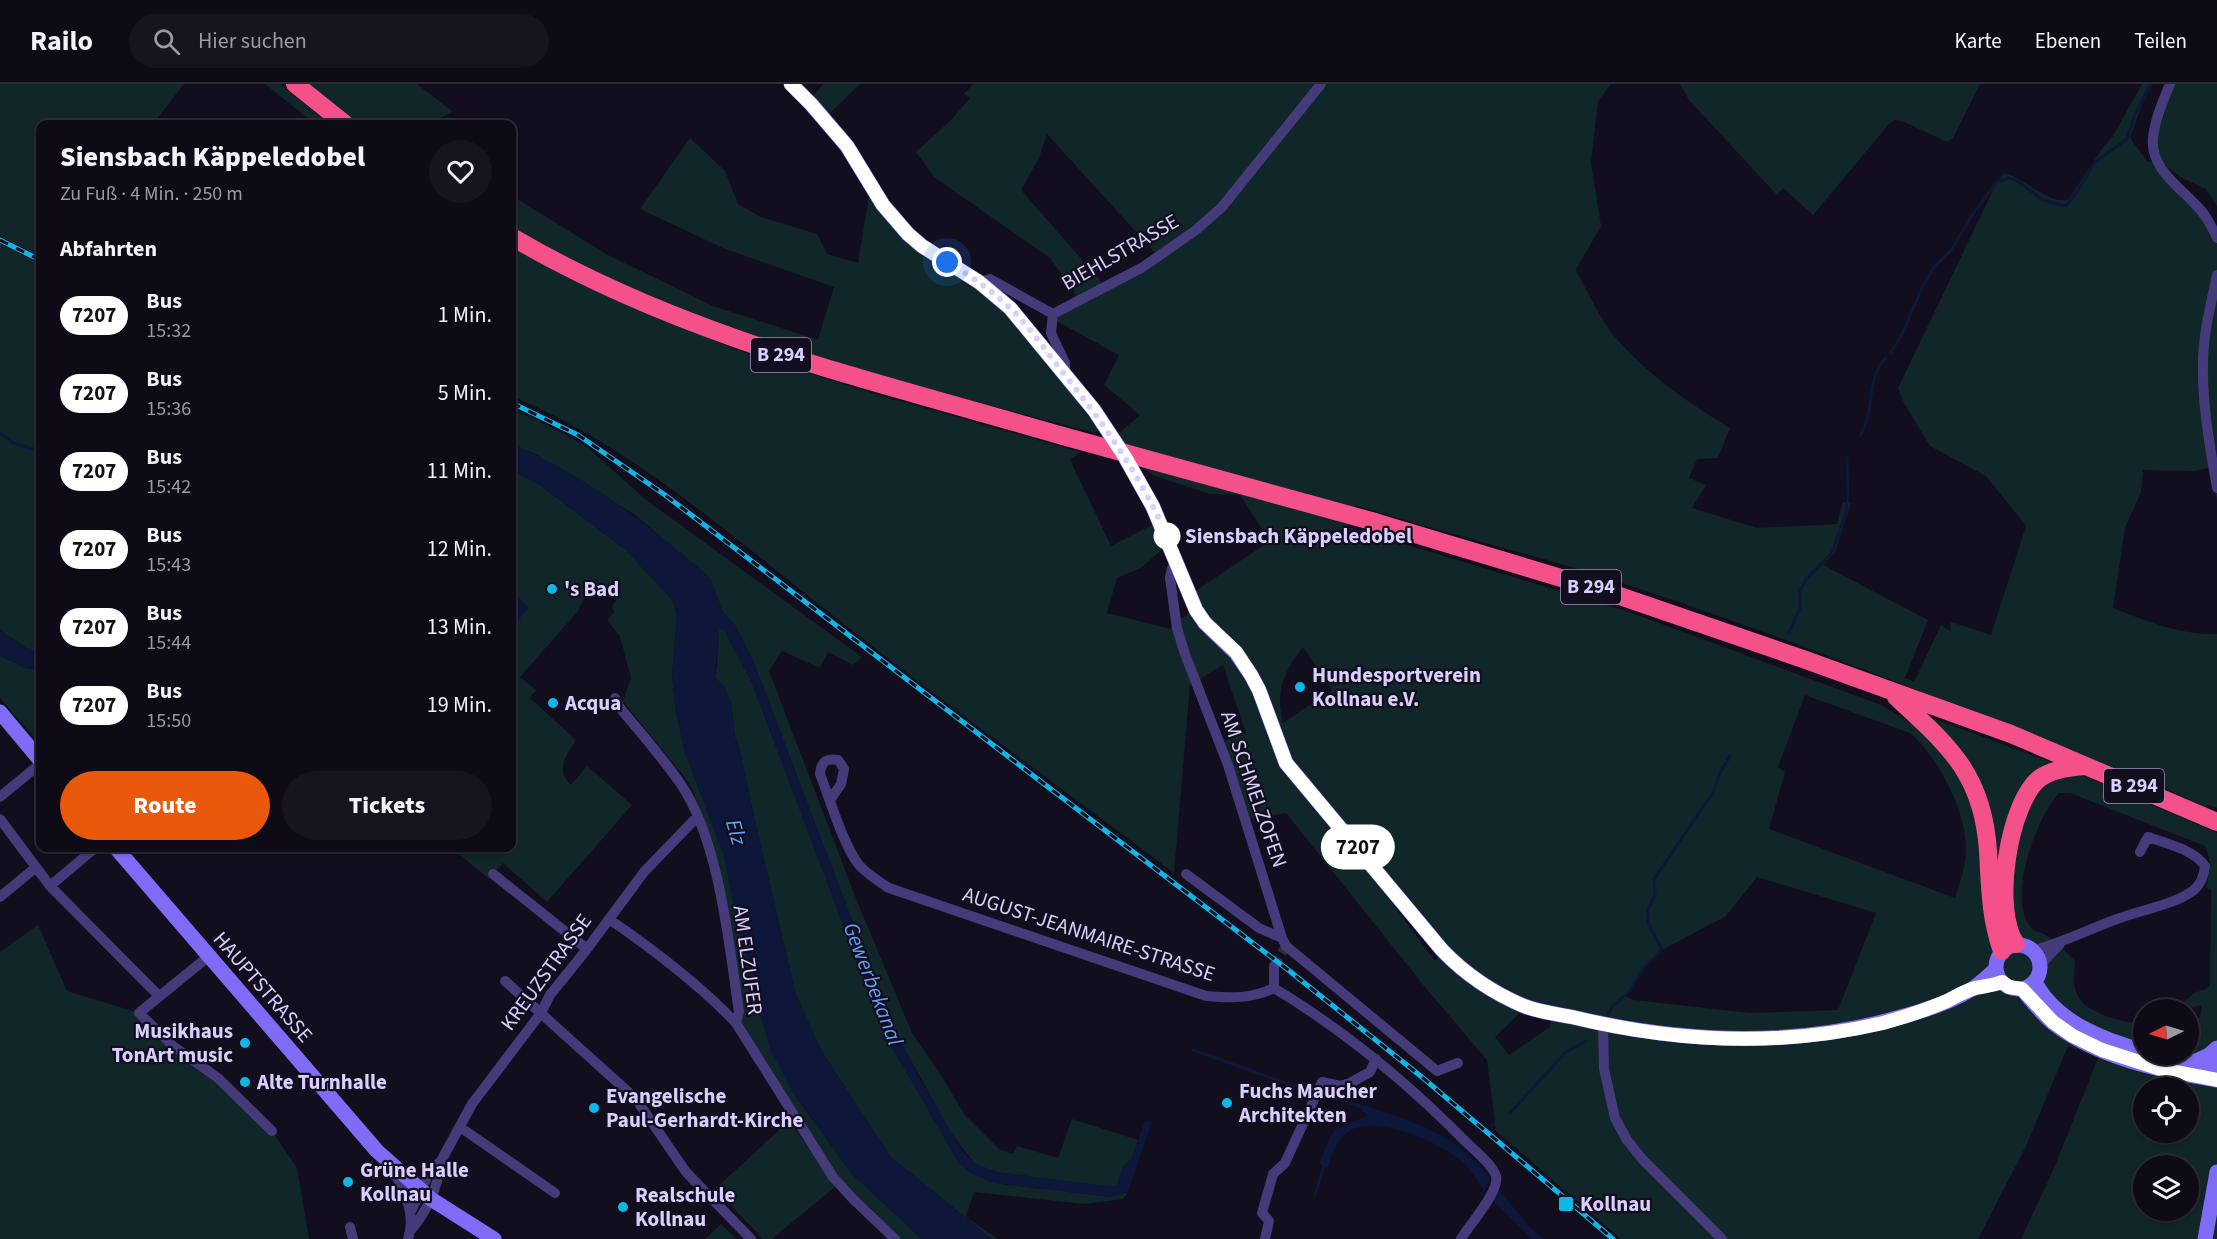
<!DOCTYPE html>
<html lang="de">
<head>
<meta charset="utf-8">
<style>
	body { margin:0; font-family:"Source Sans 3",sans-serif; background:#17131f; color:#f1f3f6; height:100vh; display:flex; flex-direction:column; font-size:22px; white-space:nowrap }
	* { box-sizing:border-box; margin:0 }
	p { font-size:20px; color:#9b9aa1 }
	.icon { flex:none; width:33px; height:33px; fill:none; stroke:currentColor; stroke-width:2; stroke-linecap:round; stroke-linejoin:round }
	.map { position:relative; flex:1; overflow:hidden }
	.panel { position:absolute; left:36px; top:36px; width:480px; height:732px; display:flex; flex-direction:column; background:#0e0a16; border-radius:12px; box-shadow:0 2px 4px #0004,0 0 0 2px #2e2b35 }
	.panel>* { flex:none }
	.badge { padding:0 12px; border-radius:20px; font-size:21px; line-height:39px }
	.needle { width:39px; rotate:265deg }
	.buttons { position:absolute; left:2133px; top:915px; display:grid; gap:12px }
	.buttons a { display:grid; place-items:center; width:66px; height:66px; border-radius:50%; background:#0e0a16; box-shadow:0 2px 4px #0004,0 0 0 2px #2e2b35; font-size:30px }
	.you { position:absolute; width:30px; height:30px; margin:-15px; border:4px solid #fff; border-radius:50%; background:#1a73e8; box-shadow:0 0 0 9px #1a73e833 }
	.map>.badge { position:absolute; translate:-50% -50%; box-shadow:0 0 0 3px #fff }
	h2 { padding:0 24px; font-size:22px; line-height:54px }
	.round { display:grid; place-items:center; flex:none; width:63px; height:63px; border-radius:32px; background:#17131f }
	.summary { display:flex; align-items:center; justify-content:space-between; height:102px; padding:0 24px }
	h1 { font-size:28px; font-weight:800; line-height:45px }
	.primary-button { display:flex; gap:12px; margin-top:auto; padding:12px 24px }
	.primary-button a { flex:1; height:69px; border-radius:36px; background:#ea580c; color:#fff; font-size:24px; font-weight:800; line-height:69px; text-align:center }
	.primary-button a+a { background:#17131f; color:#f1f3f6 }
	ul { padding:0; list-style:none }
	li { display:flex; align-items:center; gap:18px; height:78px; padding:0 24px }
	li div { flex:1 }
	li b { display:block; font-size:22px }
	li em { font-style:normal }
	li .badge { min-width:66px; font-weight:700; text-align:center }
	header { display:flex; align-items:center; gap:36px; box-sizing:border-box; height:84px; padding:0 30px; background:#0e0a16; border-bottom:2px solid #2e2b35 }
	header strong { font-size:28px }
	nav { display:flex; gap:33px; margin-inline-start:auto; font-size:21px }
	.search { width:420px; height:54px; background:#17131f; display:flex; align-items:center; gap:15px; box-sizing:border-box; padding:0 21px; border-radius:33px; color:#9b9aa1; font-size:22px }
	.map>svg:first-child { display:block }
</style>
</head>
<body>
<header>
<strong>Railo</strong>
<div class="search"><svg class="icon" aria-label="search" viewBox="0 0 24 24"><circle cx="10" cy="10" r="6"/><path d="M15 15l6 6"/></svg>Hier suchen</div>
<nav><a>Karte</a><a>Ebenen</a><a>Teilen</a></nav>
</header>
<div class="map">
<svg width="2217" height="1155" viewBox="0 0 2217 1155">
	<rect width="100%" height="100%" fill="#120e1e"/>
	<!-- green -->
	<path fill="#112628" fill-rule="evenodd" d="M0,0H184L153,40H40V172L0,152Z
		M265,0H280L329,40H315Z
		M307,0H417L453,28L428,40H358Z
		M823,0H860L829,30L811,15Z
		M973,0H1611L1598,17L1591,79L1601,142L1576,186C1588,208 1599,234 1615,253C1648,291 1687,318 1730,344L1718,374L1697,375L1689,394L1706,401L1692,424L1757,444L1837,440L1843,418L1851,419L1835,468L1823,481L1928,536L1905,594L1914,598L1941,541L1950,547L1951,538L1991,551L2026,442L1986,392L1930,362L1904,319L1898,304L1997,98L2004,89C2023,93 2052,123 2069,115L2101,66L2113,52L2142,0H2153L2142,20L2130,54L2147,77L2153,78L2167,0H2217V122L2206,105L2180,93L2162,78L2217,143V417L2211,383L2195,387L2143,386L2141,408L2125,444L2113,524C2146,537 2180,551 2217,550V724L2208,721L2207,724L2180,711C1999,639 1819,564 1634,503C1543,472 1448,451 1356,421L1348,443L1629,528L1881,621L1925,648L1932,637L1935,635L2058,681L2217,749V1155H2021L2055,1082L2098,974L2068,962L2026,1062L1978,1155H1621L1496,1047L1487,976L1424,902L1286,729L1244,736L1220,659L1246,649L1223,581L1190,601L1174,789C1061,704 947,621 836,534C734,454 633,363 512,312V163L560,190L736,266L875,310L1080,368L1071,375L1072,380L1111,462L1152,441L1158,447L1164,464L1141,484L1117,494L1107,529L1170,545L1176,537L1196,526L1191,510L1270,457L1240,411L1210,410L1155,392L1140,382L1118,350L1140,331L1104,301L1119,271L1058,238L1056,234L1081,218L1050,174L934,93L916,68L951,36L970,14L964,10ZM1047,50L1158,172L1105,202L1021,106L1039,74ZM1303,563L1332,606L1283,639C1275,607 1284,587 1303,563ZM1805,611L1910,649C1938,673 1966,727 1966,764C1966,782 1960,798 1955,814L1769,745L1785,688L1778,683ZM1282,671L1300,697L1442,866L1435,877L1384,808L1281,685ZM2059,709H2070L2205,762C2212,778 2210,787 2206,804L2211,806L2210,901L2206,905L2194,909L2176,925L2189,927L2193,923L2202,921L2200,933L2189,944L2188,970H2144L2143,939C2128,941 2087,929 2079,914C2072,902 2074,890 2075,877C2066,868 2055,856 2044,850C2037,847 2033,848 2029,841C2008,811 2036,734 2059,709ZM1757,793L1876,829L1838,926L1750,929L1634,916L1625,912L1630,907L1643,884L1662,866L1726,832ZM1526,923L1552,929L1550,943L1509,971L1495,953ZM2144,1004H2188V1048H2144ZM2144,1082H2188V1126H2144Z
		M1680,0H1980L1953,54L1947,58L1902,37L1895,36L1889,40L1813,131L1783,104L1777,111L1689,16Z
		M690,54L725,87L738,120L761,133L817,150L827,170L858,179L869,112L888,139L905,157L987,211L1013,234L1099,346L1095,349C896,296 691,249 512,144V112L608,171L713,222L818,256L834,203L723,164L640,125Z
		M0,159L40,180V568L26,564L0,546Z
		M512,325L545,340L586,362L645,415L862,573L853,581L828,568L820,584L782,567L769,587L857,817L912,949L941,991L964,1030L999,1065L1013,1070L1017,1062L1058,1074L1072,1035L1138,1056L1132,1074L1123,1083L1117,1102L1111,1103L997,1088L975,1080L951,1049L893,944L754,579L733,538L723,529L711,496L703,488L634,430L537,371L512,360Z
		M512,386L540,401L627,467L673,517L677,533L672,592L676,628L685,669L724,771L740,851L752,886L760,930L793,1009L852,1090L922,1155H895L853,1115L736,939L739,928L704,735L690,700L623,617L631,594L620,552L607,536L614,528L612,522L616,516L598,499L585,512L578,527L520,593L536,606L530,614L576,656C566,671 555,686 571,701L587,682L632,721L547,818L503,779L489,795L452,764H512Z
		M719,545H724L752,599L885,951L959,1079L994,1099L1111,1113L1128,1108L1123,1115L1084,1120L974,1108L966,1133L998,1155H992L891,1073L822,968L796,911L754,733L740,666L735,654L731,619L715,593L717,582Z
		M0,572L26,584L40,587V660L0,614Z
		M38,841L67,907L139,929L272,1047L297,1084L309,1155H0V868Z
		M789,1037L836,1102L772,1155H763L715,1105Z
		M721,1140L737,1155H705Z"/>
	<!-- water -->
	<path fill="#0c1739" d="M512,360C584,390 644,438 704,488L711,496L723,529L733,538L754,579L888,931L916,988L962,1066L975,1080L997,1088L1114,1103L1118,1100L1123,1083L1132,1074L1145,1036L1152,1038L1128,1108L1111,1113L994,1099L972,1090L959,1079L885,951L752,599L724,545H719L715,593L725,603L731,619L735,654L740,666L754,733L796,911L822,968L891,1073L992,1155H922L852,1090L793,1009L770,965L760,930L752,886L740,851L724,771L685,669L676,628L672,592L677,533L673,517L627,467L540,401L512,386Z
		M516,512L529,523L517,537L512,532V517Z
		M0,546L26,564L40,568V587L26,584L0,572Z
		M1325,1009C1364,1022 1419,1036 1452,1058C1467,1068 1478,1081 1490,1094L1485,1108C1476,1094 1467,1079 1452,1070C1431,1055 1371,1030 1348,1048C1336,1056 1332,1070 1328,1084L1319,1080L1331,1051L1336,1045L1368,1032L1360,1024L1323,1012Z
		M1499,1106L1530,1143L1544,1155H1532L1493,1117Z"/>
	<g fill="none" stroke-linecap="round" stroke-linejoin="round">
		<!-- stream -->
		<path stroke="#0c1739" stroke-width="3" d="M1891,269L1902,250L1923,202L1935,182L1952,165L1972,131L1997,98L2009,94L2016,96L2043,116L2066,122L2077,108L2095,78L2127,55L2135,30L2151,0
			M0,349L13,359L40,367
			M1860,351C1875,332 1866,290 1886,274
			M1789,548L1800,524V507L1807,494L1832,469L1846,429L1848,415L1847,373
			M1607,933L1612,923L1630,907L1643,884L1662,866L1650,843L1648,835V826L1655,810L1654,795L1714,707L1721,687L1730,672
			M1193,966L1300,1004
			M1510,1029L1565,969L1586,957
			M1492,1042L1494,1040
			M1315,1111L1325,1078"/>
		<!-- street-tunnel -->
		<path stroke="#302b3f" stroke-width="10" stroke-dasharray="10 5" stroke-linecap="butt" d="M1274,882L1286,862"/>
		<!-- street -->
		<path stroke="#453b7a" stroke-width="10" d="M2170,0C2163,17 2155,35 2153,54C2150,83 2177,101 2194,119C2205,129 2211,141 2217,154
			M2217,191C2211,220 2203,250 2203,279C2202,321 2210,363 2217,404
			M979,198L990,195L1053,230L1051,249L1065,279V290
			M1053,230L1143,183L1196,146L1222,123L1321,0
			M1178,477L1172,484L1170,494L1177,544L1185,570L1228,681L1282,854L1286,862L1437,987L1458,979
			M615,614L620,624C640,648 662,673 680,699C719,755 729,860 739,928L736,939
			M0,713L40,680
			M830,716L841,700L844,685L838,676C826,674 821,678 820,690C830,715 843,761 859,781C868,791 878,797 889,804L1206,912C1231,914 1251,915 1274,904
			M0,735L50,802L159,912
			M493,790L587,865
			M1186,790L1259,844L1282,854
			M50,802L95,764
			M0,813L35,784
			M609,835C654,866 698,899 736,939L833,1093L853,1115L895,1155
			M2034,866C2065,858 2091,844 2120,834C2142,826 2176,820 2194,806C2201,800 2204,791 2205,782C2194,766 2166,759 2148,753L2140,768
			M209,872L139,929L173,962L218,994L272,1047
			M2041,880L2060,860
			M1274,882V904
			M505,897L636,1015L686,1088L751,1155
			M1274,904C1345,947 1408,999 1466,1058C1475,1067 1492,1080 1496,1092C1500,1107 1469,1141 1461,1155
			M1603,941L1604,985L1615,1034L1627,1056L1643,1076L1722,1155
			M460,1043L555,1109
			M391,1082C403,1106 417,1128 408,1155
			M411,1127L430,1087L441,1077L472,1020L541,929L550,911L587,865L644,788L697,733
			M350,1143L353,1155
			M411,1146C428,1126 438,1102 441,1077
			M1265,1155L1269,1137L1262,1129L1273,1090L1285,1079L1322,998L1341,1002L1350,999L1370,988L1376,975"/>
		<!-- secondary -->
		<path stroke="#7f6bf6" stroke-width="15" d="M791,0L811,20L847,62L883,121L908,150L922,162L979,198L1010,224L1094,326L1125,373L1153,423L1196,526L1205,539L1236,569L1251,591L1259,606L1286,679L1442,866C1465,890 1493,909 1524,922C1539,928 1557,930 1572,933C1681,959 1796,964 1904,932C1926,926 1952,918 1972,905C1980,900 1988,892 1996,885
			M0,628L40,676
			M116,764L377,1067L431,1115L494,1155
			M1996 883a22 22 0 1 1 44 0a22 22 0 1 1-44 0Z
			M2035,898C2056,938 2103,956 2144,967
			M2022,905C2032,917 2041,929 2053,939C2098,974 2162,987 2217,996
			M2155,970L2217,981
			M2196,977L2209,971L2217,964
			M2205,1155L2217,1088"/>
		<!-- highway -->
		<path stroke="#f4518b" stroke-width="18" d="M295,0L345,40
			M512,153C684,254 874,297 1063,352
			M1375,438L1611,509L1803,575L2011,650L2217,738
			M1896,613C1949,662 1983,690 1988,767C1990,801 1990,834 2002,867
			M2016,860C1992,827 2008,719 2040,694C2053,685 2069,684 2084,682"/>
		<!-- rail casing -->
		<g stroke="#0fb7e7" stroke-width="5">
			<path id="rail" d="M0,156L40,176
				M512,319L578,351L665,411L1287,885L1423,994L1613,1155"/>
		</g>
		<!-- rail -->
		<use href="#rail" stroke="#120e1e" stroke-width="3" stroke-dasharray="9" stroke-linecap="butt"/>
		<!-- highway-bridge -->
		<path stroke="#f4518b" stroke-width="18" d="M1063,352L1375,438"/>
	</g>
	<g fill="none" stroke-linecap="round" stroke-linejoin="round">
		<!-- line casing -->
		<g stroke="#fff" stroke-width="14">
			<path id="line" d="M791,0L811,20L847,62L883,121L908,150L922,162L979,198L1010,224L1094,326L1125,373L1153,423L1196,526L1205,539L1236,568L1251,591L1259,606L1286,679L1442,866C1465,890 1493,909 1524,922C1539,928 1557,930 1572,933C1674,958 1781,963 1883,939C1905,933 1926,926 1947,917C1955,913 1963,908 1972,905C1982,902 1992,902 2002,898L2009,903L2022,905L2053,938L2073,952L2102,966L2161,985L2217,996"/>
		</g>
		<!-- line -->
		<use href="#line" stroke="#fff" stroke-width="9"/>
		<!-- walk -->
		<path stroke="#d9cefc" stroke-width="6" stroke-dasharray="0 10.8" d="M947,178C970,191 991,206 1010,224C1031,244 1047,269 1065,291C1105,341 1142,395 1167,452"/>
	</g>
	<!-- markers -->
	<circle fill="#fff" stroke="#fff" stroke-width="3" cx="1167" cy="452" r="12"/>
	<g fill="#0fb7e7" stroke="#120e1e" stroke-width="2">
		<circle cx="552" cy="505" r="6"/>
		<circle cx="1300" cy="603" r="6"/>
		<circle cx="553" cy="619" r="6"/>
		<circle cx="245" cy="959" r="6"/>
		<circle cx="245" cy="998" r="6"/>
		<circle cx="1227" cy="1019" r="6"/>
		<circle cx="594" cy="1024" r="6"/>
		<circle cx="348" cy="1098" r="6"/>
		<rect x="1558" y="1112" width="16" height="16" rx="3"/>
		<circle cx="623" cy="1123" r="6"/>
	</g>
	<g text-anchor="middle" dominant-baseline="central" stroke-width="4.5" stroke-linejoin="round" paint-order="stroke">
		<!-- shield labels -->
		<g fill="#120e1e" stroke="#9d94b9" stroke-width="1.5">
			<rect x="751" y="254" width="60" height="34" rx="4.5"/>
			<rect x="1561" y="486" width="60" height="34" rx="4.5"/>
			<rect x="2104" y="685" width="60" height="34" rx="4.5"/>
		</g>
		<g font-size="20" font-weight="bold" fill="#d9cefc">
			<text x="781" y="271">B 294</text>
			<text x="1591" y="503">B 294</text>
			<text x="2134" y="702">B 294</text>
		</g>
		<!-- street labels -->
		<g font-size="21" fill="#d9cefc" stroke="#120e1e">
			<text transform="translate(1120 168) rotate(-30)">BIEHLSTRASSE</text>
			<text transform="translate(1254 705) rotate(71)">AM SCHMELZOFEN</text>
			<text transform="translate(1089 850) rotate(18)">AUGUST-JEANMAIRE-STRASSE</text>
			<text transform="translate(748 876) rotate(82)">AM ELZUFER</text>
			<text transform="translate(546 888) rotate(-54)">KREUZSTRASSE</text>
			<text transform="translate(263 903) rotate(49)">HAUPTSTRASSE</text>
		</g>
		<!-- stop labels -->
		<g font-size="21" font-weight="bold" fill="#d9cefc" stroke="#120e1e" text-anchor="start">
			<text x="1185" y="452">Siensbach Käppeledobel</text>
		</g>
		<!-- poi labels -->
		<g font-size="21" font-weight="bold" fill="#d9cefc" stroke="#120e1e" text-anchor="start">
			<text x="564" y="505">'s Bad</text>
			<text x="1312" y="591">Hundesportverein<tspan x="1312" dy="24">Kollnau e.V.</tspan></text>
			<text x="565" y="619">Acqua</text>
			<text x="233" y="947" text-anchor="end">Musikhaus<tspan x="233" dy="24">TonArt music</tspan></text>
			<text x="257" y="998">Alte Turnhalle</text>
			<text x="1239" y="1007">Fuchs Maucher<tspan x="1239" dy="24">Architekten</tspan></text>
			<text x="606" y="1012">Evangelische<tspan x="606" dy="24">Paul-Gerhardt-Kirche</tspan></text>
			<text x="360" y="1086">Grüne Halle<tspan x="360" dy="24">Kollnau</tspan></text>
			<text x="635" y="1111">Realschule<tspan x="635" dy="24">Kollnau</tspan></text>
			<text x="1580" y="1120">Kollnau</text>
		</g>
		<!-- water labels -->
		<g font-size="22" font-style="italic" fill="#63a0f5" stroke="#120e1e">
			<text transform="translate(736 748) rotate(74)">Elz</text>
			<text transform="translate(873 900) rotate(69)">Gewerbekanal</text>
		</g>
	</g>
</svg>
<div class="buttons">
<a><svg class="needle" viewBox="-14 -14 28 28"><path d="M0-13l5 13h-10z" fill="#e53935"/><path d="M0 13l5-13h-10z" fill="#9b9aa1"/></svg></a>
<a><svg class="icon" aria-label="locate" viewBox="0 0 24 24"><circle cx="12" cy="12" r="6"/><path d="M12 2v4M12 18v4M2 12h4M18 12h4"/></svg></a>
<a><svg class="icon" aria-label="layers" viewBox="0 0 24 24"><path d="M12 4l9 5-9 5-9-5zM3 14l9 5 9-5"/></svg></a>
</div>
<div class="you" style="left:947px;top:178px"></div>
<b class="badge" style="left:1358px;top:763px;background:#fff;color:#111">7207</b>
<section class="panel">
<div class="summary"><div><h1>Siensbach Käppeledobel</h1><p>Zu Fuß · 4 Min. · 250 m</p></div><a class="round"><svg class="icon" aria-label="heart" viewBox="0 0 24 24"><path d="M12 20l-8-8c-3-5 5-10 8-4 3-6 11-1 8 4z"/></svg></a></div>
<h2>Abfahrten</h2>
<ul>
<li><span class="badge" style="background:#fff;color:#111">7207</span><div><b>Bus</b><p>15:32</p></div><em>1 Min.</em></li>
<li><span class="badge" style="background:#fff;color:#111">7207</span><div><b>Bus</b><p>15:36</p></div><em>5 Min.</em></li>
<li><span class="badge" style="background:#fff;color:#111">7207</span><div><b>Bus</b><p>15:42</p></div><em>11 Min.</em></li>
<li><span class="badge" style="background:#fff;color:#111">7207</span><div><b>Bus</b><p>15:43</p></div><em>12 Min.</em></li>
<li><span class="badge" style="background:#fff;color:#111">7207</span><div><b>Bus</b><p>15:44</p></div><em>13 Min.</em></li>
<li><span class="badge" style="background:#fff;color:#111">7207</span><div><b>Bus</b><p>15:50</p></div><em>19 Min.</em></li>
</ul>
<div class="primary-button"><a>Route</a><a>Tickets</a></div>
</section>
</div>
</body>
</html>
